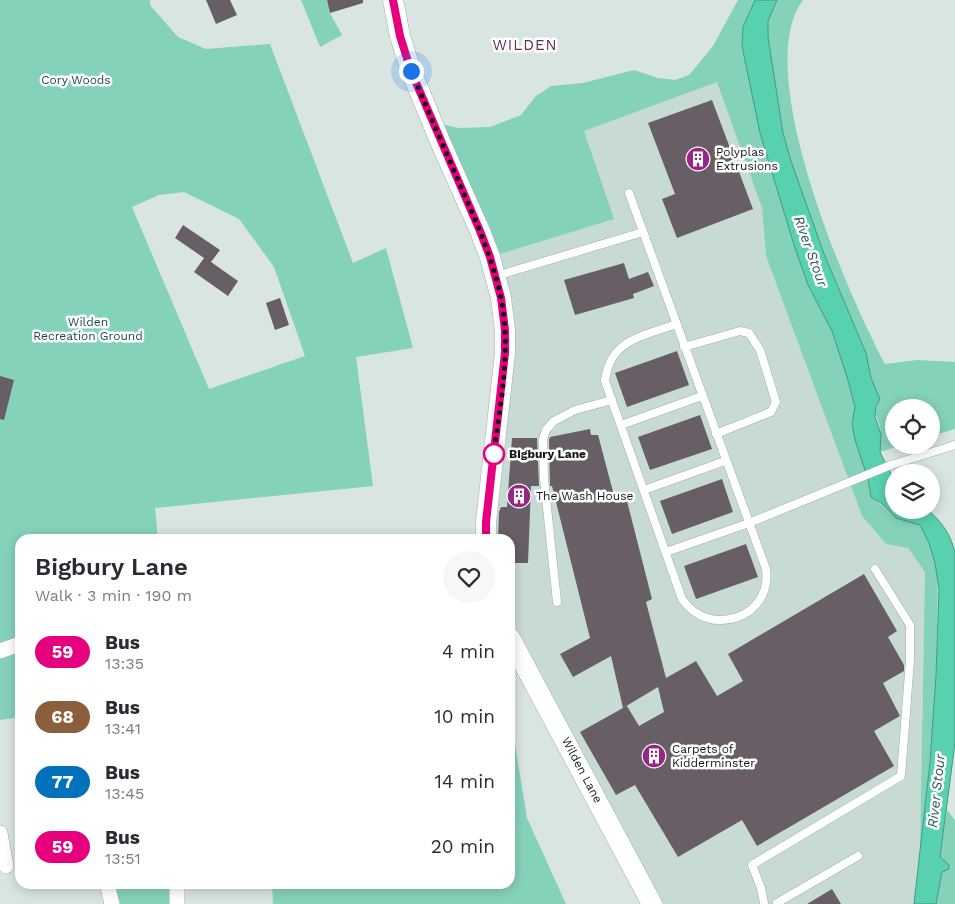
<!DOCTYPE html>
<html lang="en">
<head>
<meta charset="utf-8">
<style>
	body { margin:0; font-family:"Work Sans",sans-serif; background:#f7f7f7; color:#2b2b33; height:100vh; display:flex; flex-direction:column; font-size:19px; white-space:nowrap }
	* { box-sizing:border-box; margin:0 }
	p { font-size:16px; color:#7c7c81 }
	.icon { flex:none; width:28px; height:28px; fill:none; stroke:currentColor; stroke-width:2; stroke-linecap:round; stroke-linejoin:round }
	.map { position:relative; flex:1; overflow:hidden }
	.details { position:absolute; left:15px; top:534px; width:500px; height:355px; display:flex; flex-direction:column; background:#fff; border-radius:15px; box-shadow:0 2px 12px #0003 }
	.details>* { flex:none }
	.badge { padding:0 10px; border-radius:16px; font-size:18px; line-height:32px }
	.controls { position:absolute; left:885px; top:399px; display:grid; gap:10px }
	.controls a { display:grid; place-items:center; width:55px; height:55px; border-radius:50%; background:#fff; box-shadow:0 2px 12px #0003; font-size:25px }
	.you { position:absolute; width:25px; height:25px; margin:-12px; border:4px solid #fff; border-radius:50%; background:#1a73e8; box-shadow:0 0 0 8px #1a73e833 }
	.map>.badge { position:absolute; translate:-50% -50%; box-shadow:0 0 0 2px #fff }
	.round { display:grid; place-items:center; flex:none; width:52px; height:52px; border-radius:26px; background:#f7f7f7 }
	.head { display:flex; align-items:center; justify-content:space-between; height:85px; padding:0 20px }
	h1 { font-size:24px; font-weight:600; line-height:38px }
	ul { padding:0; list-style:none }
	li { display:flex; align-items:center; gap:15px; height:65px; padding:0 20px }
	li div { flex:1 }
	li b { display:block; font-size:19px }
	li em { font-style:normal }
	li .badge { min-width:55px; font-weight:700; text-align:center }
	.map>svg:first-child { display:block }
</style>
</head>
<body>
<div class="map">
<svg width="955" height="904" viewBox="0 0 955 904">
	<rect width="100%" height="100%" fill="#d9e5e1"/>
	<!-- built -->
	<path fill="#c7dbd4" d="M717,81L762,208L766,256L862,516L886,544L908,548L925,572L920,849L914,904H652L510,637V539H486L504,371L490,257L583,131Z"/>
	<!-- green -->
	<path fill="#85d2ba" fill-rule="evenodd" d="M0,0H150V5L178,37L206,49L270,44L353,263L386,248L413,348L356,357L373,486L155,508L158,539H20V717L0,720ZM184,192L239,219L274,267L305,356L209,389L132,207L159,195Z
		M301,0H327L330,13L342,35L320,47Z
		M738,0H755L743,27L742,46L760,133L794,245L808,285L832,331L847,377L855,407L852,424L868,479L871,497C880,502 889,514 897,518C904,522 916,520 921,527C943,553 937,599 937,630C936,704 929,776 920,849L925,572L908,548L886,544L862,516L766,256L762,208L717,82L584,131L614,219L490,257L432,122L459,128L490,127L521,115L536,96L551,86L583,83L634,70L658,78L675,80L689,75L713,46Z
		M777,0H803C750,70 847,293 885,364L918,360L955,362V429L931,436V408H894V445H902L880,452C880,446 881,440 881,435C881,419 870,417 880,399L871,378L866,353L824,254L791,161L783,133L768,37V21Z
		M510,713L527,818L566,904H273L272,884H510Z
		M947,810L955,820V904H936L944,862L940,857Z
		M107,884H177V904H112Z"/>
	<!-- water -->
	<path fill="#57d1af" stroke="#429980" d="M755,0H777L768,21V37L783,133L791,161L824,254L866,353L871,378L880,399L876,406L875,417L881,434L880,452L894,480V510H928C942,522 951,535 955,553V743L940,857L949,865V869L942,872L936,904H914L930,762L936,675L939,589L935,563L929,543L920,525L896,518L881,503L871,497L868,479L855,440L852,424L855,407L847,377L832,331L808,285L794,245L760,133L742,46L743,27Z"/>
	<!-- building -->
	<path fill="#675f65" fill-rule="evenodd" d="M206,0H230L237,15L216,24Z
		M327,0H363V3L330,13Z
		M712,100L753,209L677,238L662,199L675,194L648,123Z
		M183,225L220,250L211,262L238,281L228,296L194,272L204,258L175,238Z
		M624,263L629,279L648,272L654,286L633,294L634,298L575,315L564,280Z
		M280,298L289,325L275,330L266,303Z
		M677,351L689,385L627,407L615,373Z
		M0,376L14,380L4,420L0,419Z
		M700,415L712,449L650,470L638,437Z
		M590,429L591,435H598L616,503L627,501L652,599L646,602L666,678L696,661L717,696L743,681L728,654L864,574L897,631L888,637L904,665V671L883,683L900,716L874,731L894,766L757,846L742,820L678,857L635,785L616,795L580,732L623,708L611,656L573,677L560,654L590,638L552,486H550L549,440L550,437ZM658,687L664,712L639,726L627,706L623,708Z
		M512,438H537L539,486H531L528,563H510V539H498L499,512L501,507H507Z
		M722,479L733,512L672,534L660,501Z
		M746,544L758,577L696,599L684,566Z
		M832,889L841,904H807Z"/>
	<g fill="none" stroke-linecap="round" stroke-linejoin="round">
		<!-- lane casing -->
		<g stroke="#a2ada9" stroke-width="9">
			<path id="lane" d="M629,193L766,569C773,618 709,639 682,599L605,381C610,339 642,337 676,324
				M496,276L643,232
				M684,347L740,331L749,333L760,350L776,402L771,412L716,434
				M621,425L702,396
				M644,490L725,461
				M666,552L749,523L891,465L955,445
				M557,602L544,479L543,439L546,430L554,421L575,410L612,400
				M764,903L761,888L752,865L901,776L910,660V625L875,569
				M777,903L858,856"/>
		</g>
		<!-- street casing -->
		<g stroke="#a2ada9" stroke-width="16">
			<path id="street" d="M0,651L20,644
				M0,833L6,866
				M107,884L112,904
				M177,884V904"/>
		</g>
		<!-- secondary casing -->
		<g stroke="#a2ada9" stroke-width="21">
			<path id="secondary" d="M393,0L400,36L411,71L442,146L480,231L490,257L501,298L505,330V353L486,522V539
				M510,638L652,904"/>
		</g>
		<!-- lane -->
		<use href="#lane" stroke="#fff" stroke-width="8"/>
		<!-- street -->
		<use href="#street" stroke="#fff" stroke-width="15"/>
		<!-- secondary -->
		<use href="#secondary" stroke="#fff" stroke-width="20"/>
	</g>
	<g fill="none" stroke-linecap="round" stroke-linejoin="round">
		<!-- line casing -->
		<g stroke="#fff" stroke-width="11">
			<path id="line" d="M393,0L400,36L411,71L480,231L490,257L501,298L505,330V353L486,522V539"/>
		</g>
		<!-- line -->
		<use href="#line" stroke="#e6007e" stroke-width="8"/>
		<!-- walk -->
		<path stroke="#111513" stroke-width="5" stroke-dasharray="0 9" d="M411,71L480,231C492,263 504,296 505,331C507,373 499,415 493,457L494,454"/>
	</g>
	<!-- icons -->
	<defs>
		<g id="building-disc" transform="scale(1.25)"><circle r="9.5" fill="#982684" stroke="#fff"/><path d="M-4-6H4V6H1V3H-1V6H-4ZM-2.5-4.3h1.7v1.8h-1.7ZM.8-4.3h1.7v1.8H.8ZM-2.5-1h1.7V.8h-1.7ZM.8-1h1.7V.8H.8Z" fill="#fff"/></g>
	</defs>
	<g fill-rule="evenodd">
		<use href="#building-disc" x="698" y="159"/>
		<use href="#building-disc" x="519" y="496"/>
		<use href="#building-disc" x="654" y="756"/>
	</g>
	<!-- markers -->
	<circle fill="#fff" stroke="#e6007e" stroke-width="2.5" cx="494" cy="454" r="10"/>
	<g text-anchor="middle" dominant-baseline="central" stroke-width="5" stroke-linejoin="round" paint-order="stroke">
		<!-- park labels -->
		<g font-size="12" fill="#174b3d" stroke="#fff">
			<text x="76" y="80">Cory Woods</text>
			<text x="88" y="322">Wilden<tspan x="88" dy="14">Recreation Ground</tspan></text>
		</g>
		<!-- poi labels -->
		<g font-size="12" fill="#111513" stroke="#fff" text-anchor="start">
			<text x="716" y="152">Polyplas<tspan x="716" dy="14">Extrusions</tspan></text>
			<text x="536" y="496">The Wash House</text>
			<text x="672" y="749">Carpets of<tspan x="672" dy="14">Kidderminster</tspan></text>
		</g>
		<!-- stop labels -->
		<g font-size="12" font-weight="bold" fill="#111513" stroke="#fff" text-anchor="start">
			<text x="509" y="454">Bigbury Lane</text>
		</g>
		<!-- street labels -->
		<g font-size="12" fill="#111513" stroke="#fff">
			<text transform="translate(582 770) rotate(62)">Wilden Lane</text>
		</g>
		<!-- water labels -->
		<g font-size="14" font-style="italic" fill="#2a5c4e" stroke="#fff">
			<text transform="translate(811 251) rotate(70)">River Stour</text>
			<text transform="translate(936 791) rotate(-84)">River Stour</text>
		</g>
		<!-- quarter labels -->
		<g font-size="15" letter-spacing="1" fill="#642c58" stroke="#fff">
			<text x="525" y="45">WILDEN</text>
		</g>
	</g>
</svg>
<div class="controls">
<a><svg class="icon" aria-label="locate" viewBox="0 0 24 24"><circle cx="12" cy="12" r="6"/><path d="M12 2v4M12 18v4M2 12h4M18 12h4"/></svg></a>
<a><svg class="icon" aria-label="layers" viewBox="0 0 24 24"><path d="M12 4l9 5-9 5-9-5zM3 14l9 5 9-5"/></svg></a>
</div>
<div class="you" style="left:411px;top:71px"></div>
<section class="details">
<div class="head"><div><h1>Bigbury Lane</h1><p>Walk · 3 min · 190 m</p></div><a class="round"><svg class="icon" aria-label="heart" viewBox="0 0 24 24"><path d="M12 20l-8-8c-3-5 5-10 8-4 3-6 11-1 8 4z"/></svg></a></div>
<ul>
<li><span class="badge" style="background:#e6007e;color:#fff">59</span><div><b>Bus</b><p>13:35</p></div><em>4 min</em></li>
<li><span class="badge" style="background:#8b5e3c;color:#fff">68</span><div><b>Bus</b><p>13:41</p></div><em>10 min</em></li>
<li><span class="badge" style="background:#0072bc;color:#fff">77</span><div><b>Bus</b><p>13:45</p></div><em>14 min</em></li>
<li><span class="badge" style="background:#e6007e;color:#fff">59</span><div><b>Bus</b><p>13:51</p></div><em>20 min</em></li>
</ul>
</section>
</div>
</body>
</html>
